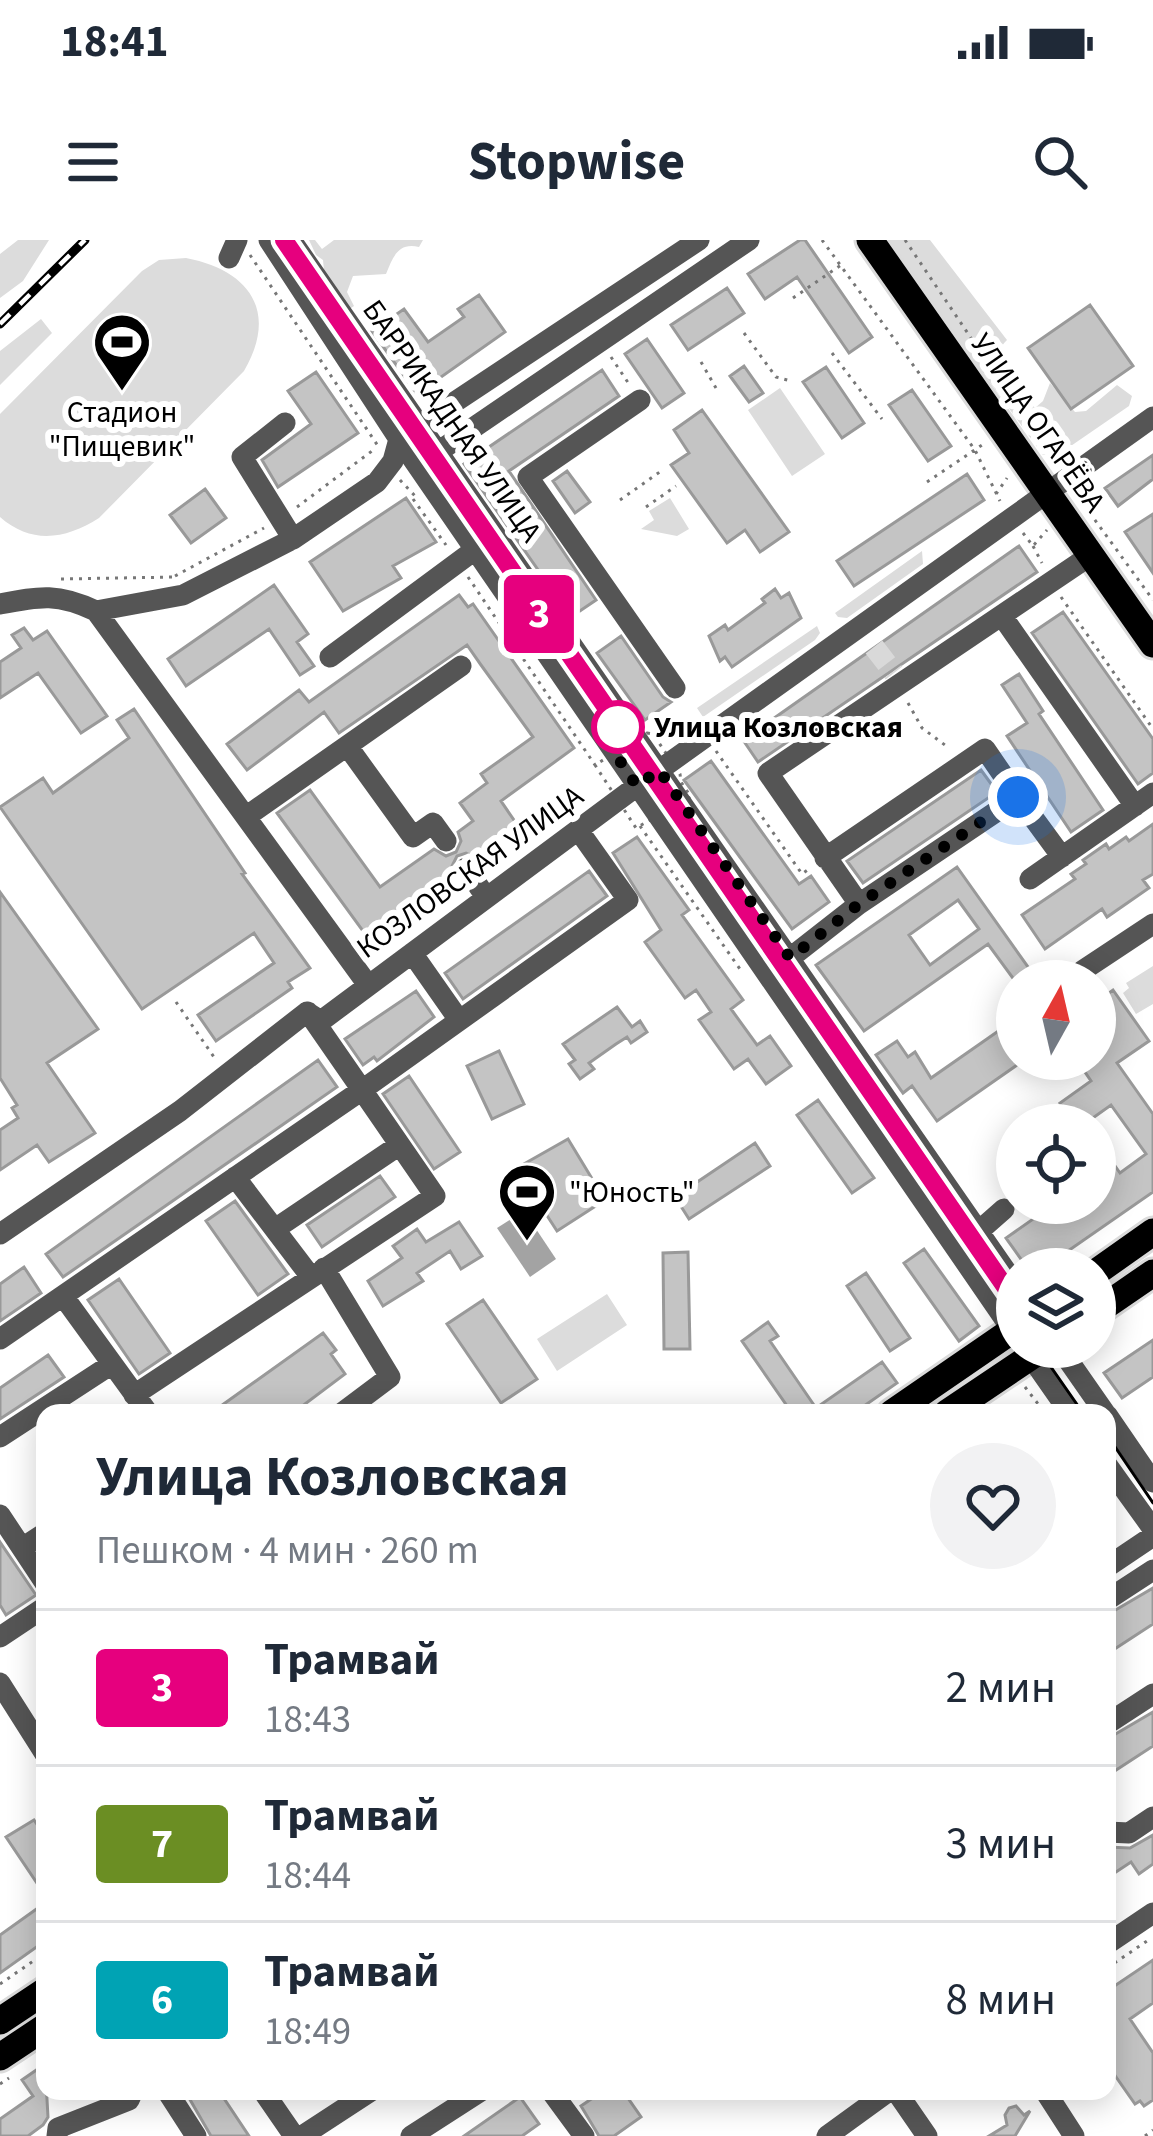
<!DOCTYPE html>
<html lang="ru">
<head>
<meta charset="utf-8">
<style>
	body { margin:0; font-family:"Source Sans 3",sans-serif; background:#f2f2f3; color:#1f2937; height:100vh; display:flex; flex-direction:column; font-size:45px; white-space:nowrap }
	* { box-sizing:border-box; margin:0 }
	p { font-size:39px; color:#747a83 }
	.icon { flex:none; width:66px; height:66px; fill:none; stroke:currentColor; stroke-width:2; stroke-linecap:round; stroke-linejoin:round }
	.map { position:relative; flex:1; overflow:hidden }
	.drawer { position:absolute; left:36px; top:1164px; width:1080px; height:696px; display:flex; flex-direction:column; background:#fff; border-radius:24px; box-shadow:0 6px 30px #0003 }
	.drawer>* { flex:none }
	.badge { padding:0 24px; border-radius:9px; font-size:42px; line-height:78px }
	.needle { width:78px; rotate:8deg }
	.controls { position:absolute; left:996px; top:720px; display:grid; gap:24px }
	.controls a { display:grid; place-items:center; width:120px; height:120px; border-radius:50%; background:#fff; box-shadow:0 6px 30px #0003; font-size:60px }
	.you { position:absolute; width:60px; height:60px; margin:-30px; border:9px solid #fff; border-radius:50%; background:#1a73e8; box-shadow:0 0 0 18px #1a73e833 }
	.map>.badge { position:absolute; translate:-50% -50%; box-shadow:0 0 0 6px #fff }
	.round { display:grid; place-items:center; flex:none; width:126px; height:126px; border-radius:63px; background:#f2f2f3 }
	.overview { display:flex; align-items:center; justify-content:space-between; height:204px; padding:0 60px }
	h1 { font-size:57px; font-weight:700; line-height:90px }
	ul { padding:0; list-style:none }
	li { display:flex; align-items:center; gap:36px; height:156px; padding:0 60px; border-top:3px solid #e0e1e3 }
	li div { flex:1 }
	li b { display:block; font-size:45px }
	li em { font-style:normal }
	li .badge { min-width:132px; font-weight:700; text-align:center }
	.status { display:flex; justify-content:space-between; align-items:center; height:84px; padding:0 60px; background:#fff; direction:ltr }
	.status svg { height:33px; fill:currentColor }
	header { display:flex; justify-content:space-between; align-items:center; height:156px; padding:0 60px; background:#fff; font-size:54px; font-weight:700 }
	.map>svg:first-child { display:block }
</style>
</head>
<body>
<div class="status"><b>18:41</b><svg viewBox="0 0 49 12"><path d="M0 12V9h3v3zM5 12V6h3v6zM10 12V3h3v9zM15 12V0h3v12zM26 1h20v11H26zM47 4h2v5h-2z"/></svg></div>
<header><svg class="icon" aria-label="menu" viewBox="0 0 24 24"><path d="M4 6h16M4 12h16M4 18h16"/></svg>Stopwise<svg class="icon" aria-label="search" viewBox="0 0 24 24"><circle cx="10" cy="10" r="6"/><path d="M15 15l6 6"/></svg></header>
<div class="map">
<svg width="1153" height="1896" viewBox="0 0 1153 1896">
	<rect width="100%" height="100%" fill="#fff"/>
	<!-- green -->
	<path fill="#dcdcdc" d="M18,0H49L23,41L0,58V14Z
		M309,0H315L322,9L334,0H423L419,7C398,2 393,17 386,34L353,36L347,52L354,66L348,70L325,41L323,20L316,15Z
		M886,0H930L1007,100C995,112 996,119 1001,134L1010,138L1035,168L1043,161L1050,143L1075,172L1086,171L1117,145L1132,156L1129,166L1065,210L1043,215Z
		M186,18C249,30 279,71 244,131L99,278C66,299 32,305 0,277V174L142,31L159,20Z
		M41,79L52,93L0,145V111Z
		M780,148L825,214L792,236L748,170Z
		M670,258L689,289L677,296L641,289L654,280L649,271Z
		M922,311L923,324L847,378L838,377L835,373Z
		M817,386L820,393L815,400L703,477L697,468Z
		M1153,726V764L1136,774L1123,753L1129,748L1126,743Z
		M607,1054L627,1085L557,1131L537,1099Z"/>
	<!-- water -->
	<path fill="#a3a3a3" d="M524,971L556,1019L530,1037L497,988Z"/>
	<!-- building -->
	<path fill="#c4c4c4" stroke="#999" stroke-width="3" fill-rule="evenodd" d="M800,0H805L872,97L849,113L797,37L765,59L748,34Z
		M727,48L744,73L688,110L671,85Z
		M479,55L505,92L417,154L372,91L404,69L428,102L464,77L458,69Z
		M1090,65L1133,126L1071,169L1028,108Z
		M647,99L684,153L662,168L625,114Z
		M744,126L763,153L749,162L730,136Z
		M826,127L864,183L842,198L803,142Z
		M602,130L619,156L509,231L596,360L571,377L464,224Z
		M316,132L358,193L278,247L262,220L311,184L288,151Z
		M912,150L951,206L928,221L889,165Z
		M702,170L789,292L760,312L745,290L727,303L671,225L689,213L674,190Z
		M1153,215V239L1118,266L1105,248Z
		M567,231L590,262L575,273L553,241Z
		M967,234L984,260L854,346L837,321Z
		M205,249L226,278L191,303L170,275Z
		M406,258L436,302L393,326L401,338L343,371L310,322Z
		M1153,274V333L1125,292Z
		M1019,306L1037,332L758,522L743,500Z
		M274,345L308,394L297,402L314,426L300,435L269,389L186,446L168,419Z
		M775,349L781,358L789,353L801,378L732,427L725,417L720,421L709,396L725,385L728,390L765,363L762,359Z
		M459,355L468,367L473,364L574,508L501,561L520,589L478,619L466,613L457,616L451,628L454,637L368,698L277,573L310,550L380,647L434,609L446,616L456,612L461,601L458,592L473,581L460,563L487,543L481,534L533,497L481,425L467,405L339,493L324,472L247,530L227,504L299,450L309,462Z
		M1063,372L1153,499V533L1138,544L1032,393Z
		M24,388L33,400L47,391L107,476L81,493L38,433L0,458V422L21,408L12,395Z
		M621,396L663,457L671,462L645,480L597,413Z
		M1019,434L1043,471L1039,474L1103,570L1071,592L1007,496L1027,483L1002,445Z
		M134,469L245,633L242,634L310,728L288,742L292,748L216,801L198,775L274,723L254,693L142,769L0,567L43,538L53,553L129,498L117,480Z
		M711,521L799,644L811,636L829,662L792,689L684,540Z
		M981,530L997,552L863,643L847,621Z
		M1153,584V634L1143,640L1149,648L1107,677L1102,669L1045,709L1022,675L1075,639L1071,634L1086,624L1083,620L1106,604L1109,609L1126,597L1129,601Z
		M637,597L689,670L682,675L743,760L731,769L757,805L770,796L791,826L766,844L748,819L734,829L699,780L711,772L696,750L685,758L645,702L661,690L613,613Z
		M957,627L1038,741H1015L988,704L864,791L816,725ZM958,660L979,689L930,725L909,695Z
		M589,631L607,656L463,759L445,733Z
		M0,652L98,789L47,823L95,893L49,922L37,905L0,930V890L18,878L12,868L17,865L0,838Z
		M1113,750L1149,801L1117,823L1153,874V952L1042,1029H1028L1006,998L1056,963H1095V936L1113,923L1120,933L1146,914L1111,865L1083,885H1075L1060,863L1091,841L1076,819H1095V763Z
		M416,751L434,777L377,821L374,817L363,825L345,799Z
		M617,767L632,787L640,781L647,792L631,803L627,797L616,804L589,823L594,829L580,839L569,824L575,820L563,804Z
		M1017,778V825L937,881L912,846L903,853L876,815L897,801L908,817L915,812L931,838Z
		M499,811L524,864L492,879L467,826Z
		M318,820L337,847L63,1037L46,1014Z
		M409,836L460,912L434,929L383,854Z
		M818,860L874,938L852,953L797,875Z
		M568,899L605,960L557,991L544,971L540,974L515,929Z
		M755,903L770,926L689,979L675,957Z
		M380,936L395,957L322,1007L307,985Z
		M235,961L288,1034L258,1055L206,981Z
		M459,982L482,1016L461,1029L450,1011L417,1033L423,1041L383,1066L368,1041L402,1018L393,1006L417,989L426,1002Z
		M924,1009L979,1086L959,1101L904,1023Z
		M688,1012L690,1109H664L663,1013Z
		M24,1027L41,1053L0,1081V1044Z
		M866,1033L910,1098L890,1111L847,1046Z
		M119,1039L170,1113L139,1134L88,1060Z
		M483,1060L537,1139L501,1163L447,1084Z
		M768,1082L778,1096L770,1101L816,1168L882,1122L897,1143L854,1173H792L742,1101Z
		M323,1093L336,1110L331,1114L345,1134L293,1173H211Z
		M1153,1100V1137L1122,1158L1104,1133Z
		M48,1115L64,1137L0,1179V1148Z
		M0,1302L36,1355L6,1375L0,1365Z
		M1153,1348V1384L1107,1414V1375Z
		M1153,1472V1506L1107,1536V1499Z
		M34,1580L45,1596V1655L6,1597Z
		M1153,1595V1624L1139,1634L1131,1622L1107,1638V1607L1130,1608Z
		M45,1663V1701L0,1733V1695Z
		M1153,1720V1763L1130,1779L1153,1813V1860L1144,1866L1140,1861L1135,1864L1107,1824V1751Z
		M45,1824L48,1877L43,1885L28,1896H0V1879L33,1856L22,1840Z
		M185,1851H219L249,1896H211Z
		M603,1851H623L641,1877L614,1896H599L581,1866Z
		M520,1857L539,1884L522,1896H464Z
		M1016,1866L1024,1875L1030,1871L1015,1896H989L1007,1885L1005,1875L1009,1868Z"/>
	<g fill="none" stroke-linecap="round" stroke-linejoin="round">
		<!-- minor-tunnel -->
		<path stroke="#d9d9d9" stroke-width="21" stroke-dasharray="21 10" stroke-linecap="butt" d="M874,407L894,433"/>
		<!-- major casing -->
		<g stroke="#dbdbdb" stroke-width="33">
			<path id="major" d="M870,0L1153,404
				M1095,1033L1153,992
				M1095,1073L1153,1033
				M892,1173L1017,1087
				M947,1173L1045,1107
				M0,1781L45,1751
				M0,1817L45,1787"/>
		</g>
		<!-- path -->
		<path stroke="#777" stroke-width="3" stroke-dasharray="3 6" stroke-linecap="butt" d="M822,0L975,210L1000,261
			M905,0L1056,224
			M250,15L378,206
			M793,58L841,25
			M744,93L776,137L791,141
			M832,113L882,179
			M611,117L629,144
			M701,122L716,148
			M400,240L416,257
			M927,242L985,203
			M996,254L1007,238
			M1079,258L1153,360
			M413,259L446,305
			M620,260L664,229
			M297,267L376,208
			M646,267L676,246
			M1023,293L1033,306L1047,290
			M1033,306L1042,323
			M175,336L264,288
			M468,337L595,525
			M61,339L176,337
			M1061,357L1153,489
			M908,463L922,488L949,508
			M647,493L653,494L680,534L681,542L691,557L636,588L595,525Z
			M716,511L802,634L809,629
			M640,586L742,732
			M176,762L216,820
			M1063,1029L1077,1019
			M1025,1147L1045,1173
			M1107,1728L1147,1701
			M0,1744L45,1713
			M0,1844L9,1838
			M1145,1896L1153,1890"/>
		<!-- minor -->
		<path stroke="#555" stroke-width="21" d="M269,0L399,199L1017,1097
			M291,0L1017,1047
			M229,18L237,0
			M640,160L528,237L675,448
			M285,183L242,217L293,299
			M429,218L749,0
			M0,364C41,356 58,353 96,371L368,745
			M96,371L183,355L293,299L377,242L393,221L399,199L699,0
			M1002,376L1135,566
			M330,417L476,309
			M348,507L413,597L433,583L446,601
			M1018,557L1062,617
			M247,576L461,426
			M825,618L985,509L1018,557L859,664L768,533L1091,315
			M466,628L486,657
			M1030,639L1153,553
			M412,713L459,780
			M790,718L859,664
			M1082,731L1153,684
			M307,772L321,781L637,546L1153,177
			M308,772L362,850L628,660L579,591
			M235,937L311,1037
			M275,989L398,906
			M979,991L1004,969
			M0,994L180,871L307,772
			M324,1028L390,1137L342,1173
			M63,1056L148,1173
			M0,1099L362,850L435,956L134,1155
			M1024,1107L1070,1173
			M1059,1107L1105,1173
			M1107,1175L1153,1242
			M0,1197L112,1124
			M1107,1225L1153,1289
			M0,1275L45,1343
			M22,1308L45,1293
			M1107,1327L1153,1296
			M1107,1360L1153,1330
			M0,1397L45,1367
			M0,1443L45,1514
			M1107,1484L1153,1454
			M1107,1592L1129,1593L1153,1577
			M1107,1704L1153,1673
			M167,1851L196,1896
			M263,1851L294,1896
			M551,1851L584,1896
			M896,1851L927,1896
			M1045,1851L1074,1896
			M57,1896L58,1888L129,1860L133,1851
			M302,1896L371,1851
			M411,1896L481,1851
			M827,1896L889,1851"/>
		<!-- major -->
		<use href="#major" stroke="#000" stroke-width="27"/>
		<!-- tram -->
		<path stroke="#000" stroke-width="3" d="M275,0L1017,1078
			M1037,1107L1083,1173
			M1107,1195L1153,1263"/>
		<!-- rail casing -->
		<g stroke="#000" stroke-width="9">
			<path id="rail" d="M0,84L85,0"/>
		</g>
		<!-- rail -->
		<use href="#rail" stroke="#fff" stroke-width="4.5" stroke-dasharray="14" stroke-linecap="butt"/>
	</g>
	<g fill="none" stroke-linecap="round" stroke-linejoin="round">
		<!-- line casing -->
		<g stroke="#fff" stroke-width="27">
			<path id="line" d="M284,0L1017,1064"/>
		</g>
		<!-- line -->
		<use href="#line" stroke="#e6007e" stroke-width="18"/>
		<!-- walk -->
		<path stroke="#000" stroke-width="12" stroke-dasharray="0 21.6" d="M618,487L607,502L637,546L659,530L790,718L859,664L1018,557"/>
	</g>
	<!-- icons -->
	<defs>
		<g id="stadium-pin" transform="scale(3)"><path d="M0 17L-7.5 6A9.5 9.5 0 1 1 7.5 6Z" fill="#000" stroke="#fff"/><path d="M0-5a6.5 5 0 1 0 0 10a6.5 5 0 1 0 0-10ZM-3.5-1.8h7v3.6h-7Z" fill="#fff"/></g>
	</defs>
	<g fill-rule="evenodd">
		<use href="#stadium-pin" x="122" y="102"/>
		<use href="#stadium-pin" x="527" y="952"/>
	</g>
	<!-- markers -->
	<circle fill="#fff" stroke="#e6007e" stroke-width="6" cx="618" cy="487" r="24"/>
	<g text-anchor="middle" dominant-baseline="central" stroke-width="12" stroke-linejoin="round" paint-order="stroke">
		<!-- poi labels -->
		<g font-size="30" fill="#000" stroke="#fff">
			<text x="122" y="172">Стадион<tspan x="122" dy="34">"Пищевик"</tspan></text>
			<text x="569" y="952" text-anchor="start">"Юность"</text>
		</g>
		<!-- street labels -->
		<g font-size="30" fill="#000" stroke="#fff">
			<text transform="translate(452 181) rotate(55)">БАРРИКАДНАЯ УЛИЦА</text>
			<text transform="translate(1038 183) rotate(55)">УЛИЦА ОГАРЁВА</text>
			<text transform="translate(470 632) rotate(-36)">КОЗЛОВСКАЯ УЛИЦА</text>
		</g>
		<!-- stop labels -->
		<g font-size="30" font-weight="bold" fill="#000" stroke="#fff" text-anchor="start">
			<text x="654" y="487">Улица Козловская</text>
		</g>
	</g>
</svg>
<div class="controls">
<a><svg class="needle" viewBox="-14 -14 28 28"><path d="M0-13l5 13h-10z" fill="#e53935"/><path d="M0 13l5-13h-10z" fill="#747a83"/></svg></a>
<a><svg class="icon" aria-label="locate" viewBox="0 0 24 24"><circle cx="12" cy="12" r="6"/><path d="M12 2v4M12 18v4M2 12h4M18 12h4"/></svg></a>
<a><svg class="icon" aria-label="layers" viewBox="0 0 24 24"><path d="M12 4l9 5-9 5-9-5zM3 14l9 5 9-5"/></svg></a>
</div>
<div class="you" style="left:1018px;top:557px"></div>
<b class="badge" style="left:539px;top:374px;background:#e6007e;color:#fff">3</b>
<section class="drawer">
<div class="overview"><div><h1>Улица Козловская</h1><p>Пешком · 4 мин · 260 m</p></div><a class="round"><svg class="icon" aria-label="heart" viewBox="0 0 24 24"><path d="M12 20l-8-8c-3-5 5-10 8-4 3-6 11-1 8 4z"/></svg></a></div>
<ul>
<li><span class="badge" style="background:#e6007e;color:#fff">3</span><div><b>Трамвай</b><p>18:43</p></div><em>2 мин</em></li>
<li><span class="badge" style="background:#6b8e23;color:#fff">7</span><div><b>Трамвай</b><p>18:44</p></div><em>3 мин</em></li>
<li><span class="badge" style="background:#00a3b4;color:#fff">6</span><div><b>Трамвай</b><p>18:49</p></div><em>8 мин</em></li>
</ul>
</section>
</div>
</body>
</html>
